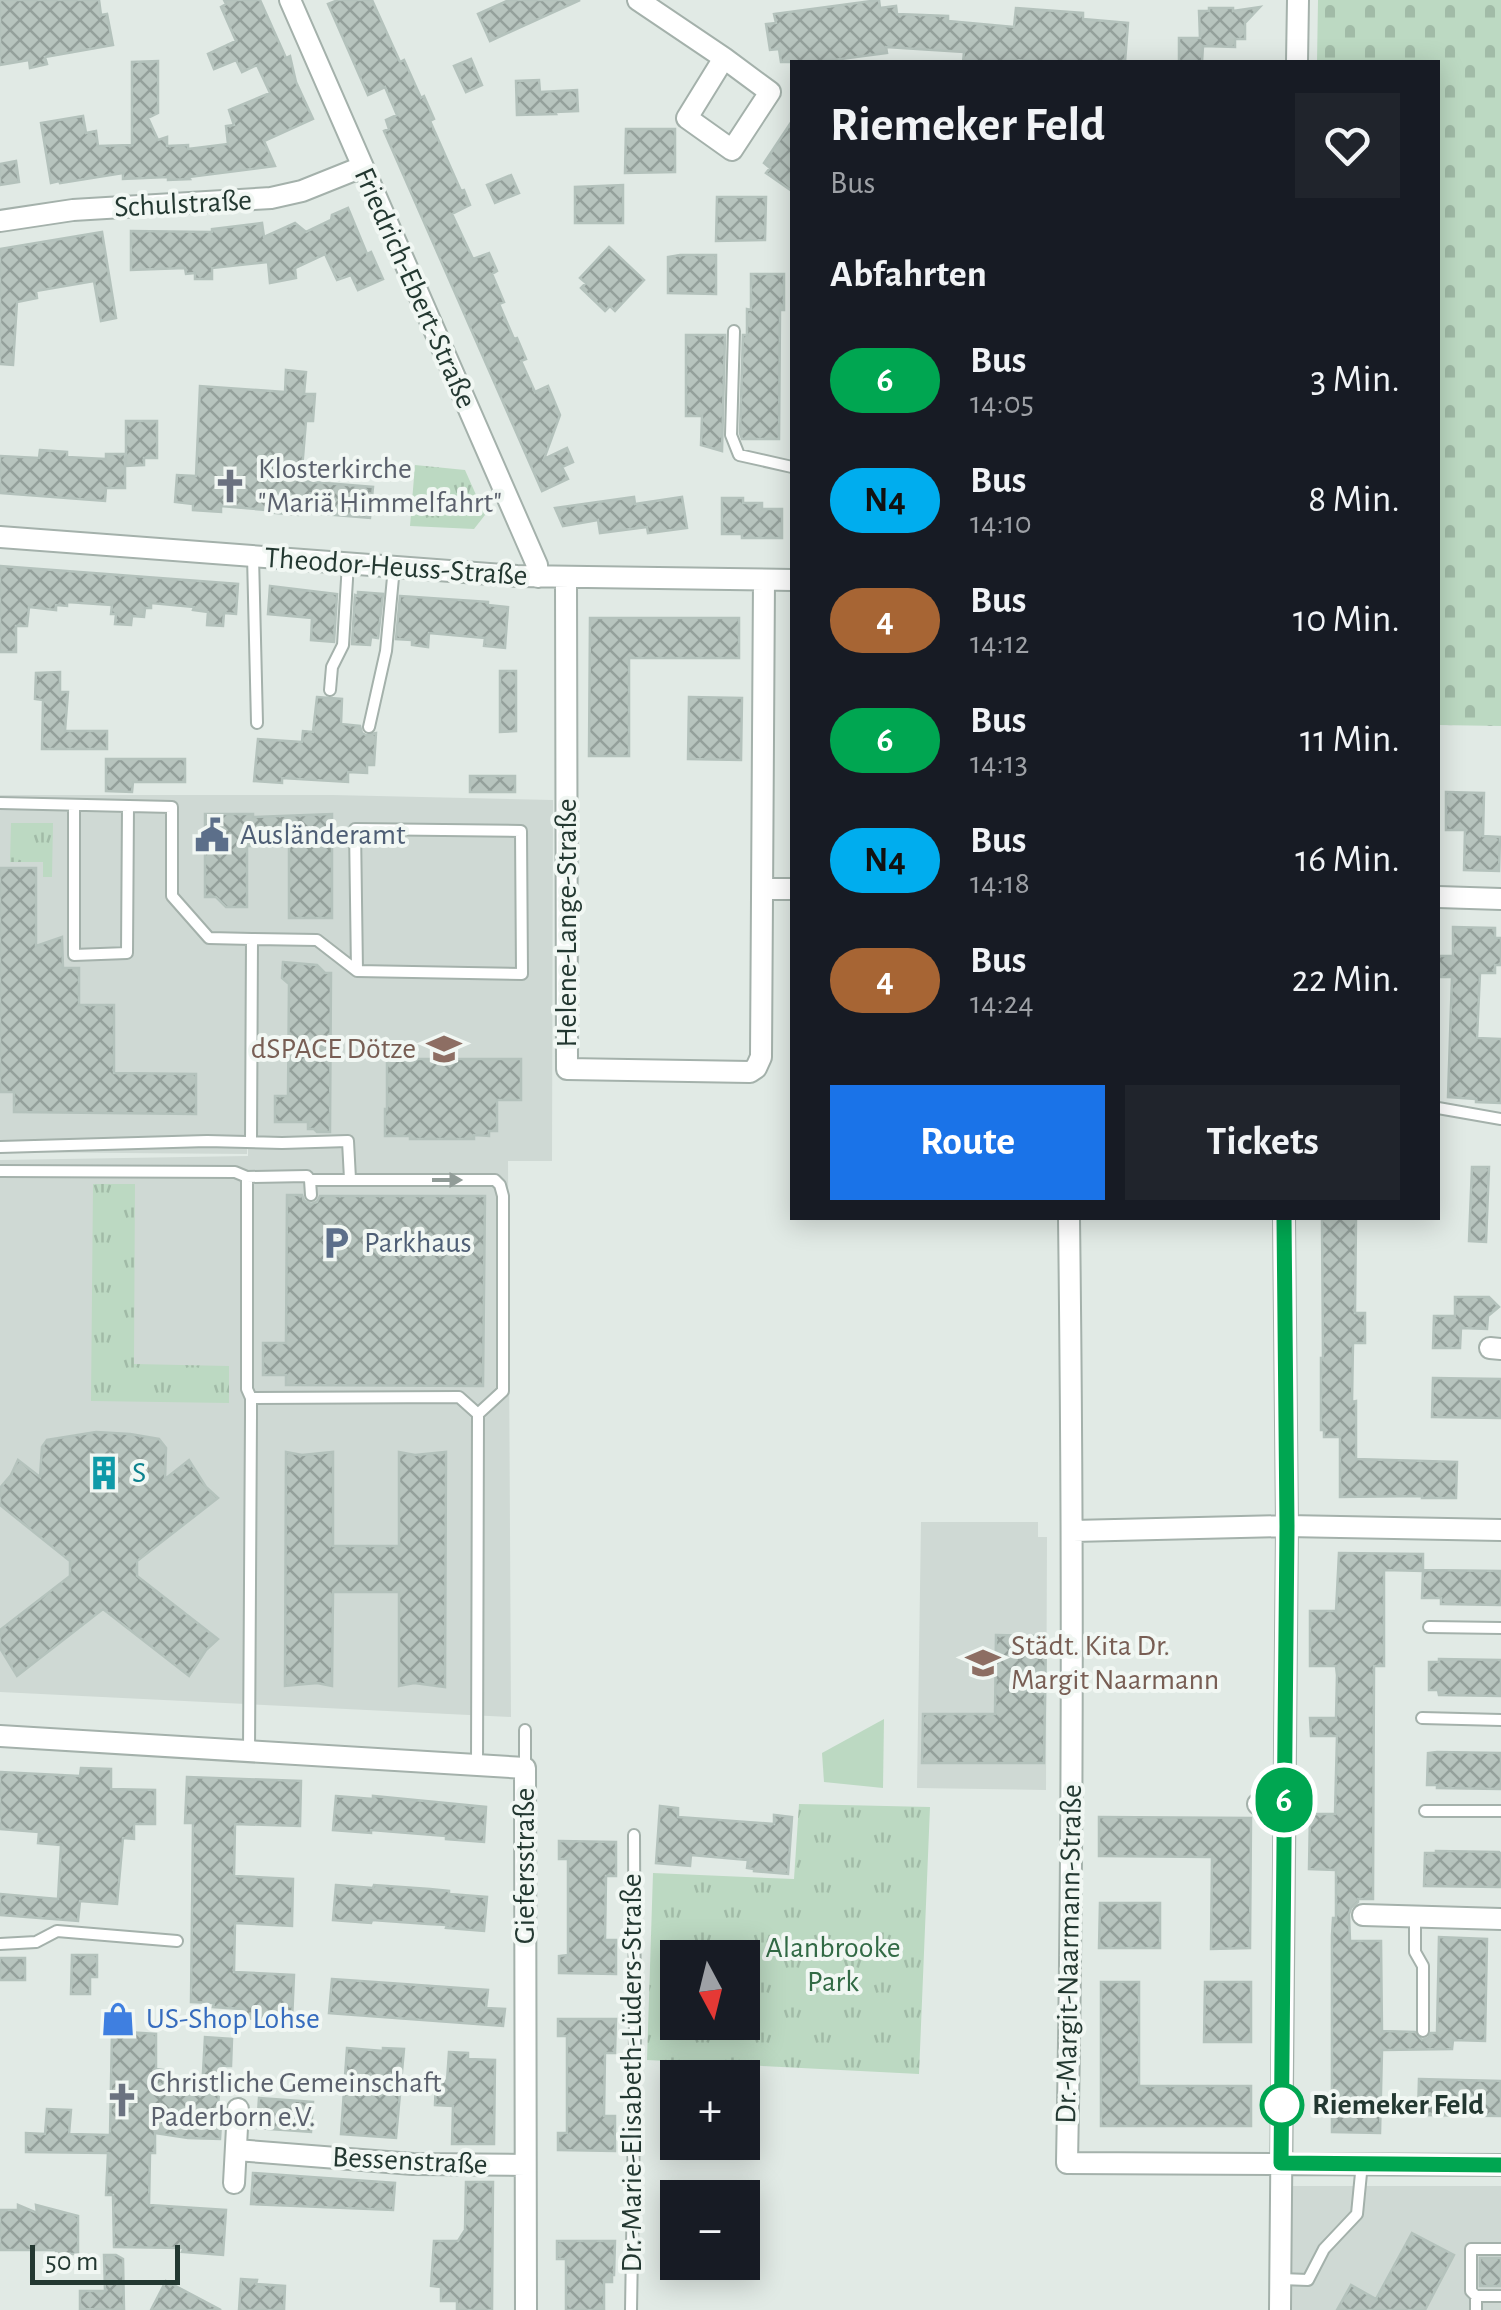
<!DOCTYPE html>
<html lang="de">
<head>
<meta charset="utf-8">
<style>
	body { margin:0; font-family:"Alegreya Sans",sans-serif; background:#20242c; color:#f1f3f6; height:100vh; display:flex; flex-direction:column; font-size:38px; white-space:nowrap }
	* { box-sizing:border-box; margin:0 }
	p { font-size:32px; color:#9ea1a6 }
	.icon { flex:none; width:55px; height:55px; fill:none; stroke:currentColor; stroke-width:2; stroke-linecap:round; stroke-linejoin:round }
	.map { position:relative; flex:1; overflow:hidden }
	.side { position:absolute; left:790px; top:60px; width:650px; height:1160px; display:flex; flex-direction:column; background:#171b24; border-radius:0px; box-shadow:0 5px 25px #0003 }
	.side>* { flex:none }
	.badge { padding:0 20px; border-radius:32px; font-size:35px; line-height:65px }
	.needle { width:65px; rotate:173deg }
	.buttons { position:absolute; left:660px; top:1940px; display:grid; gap:20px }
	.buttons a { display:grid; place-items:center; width:100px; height:100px; border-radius:0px; background:#171b24; box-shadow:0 5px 25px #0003; font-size:50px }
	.scale { position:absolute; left:30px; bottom:25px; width:150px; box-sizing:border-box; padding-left:10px; border:5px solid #233831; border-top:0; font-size:28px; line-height:35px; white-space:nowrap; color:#233831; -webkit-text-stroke:8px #f1f7f3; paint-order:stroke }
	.map>.badge { position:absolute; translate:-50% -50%; box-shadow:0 0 0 5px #fff }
	h2 { padding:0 40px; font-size:38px; line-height:90px }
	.round { display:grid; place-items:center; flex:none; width:105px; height:105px; border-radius:0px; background:#20242c }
	.headline { display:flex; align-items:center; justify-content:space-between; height:170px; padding:0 40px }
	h1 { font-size:48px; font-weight:700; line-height:75px }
	.action { display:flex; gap:20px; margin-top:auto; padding:20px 40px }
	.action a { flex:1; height:115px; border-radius:0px; background:#1a73e8; color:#fff; font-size:40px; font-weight:700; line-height:115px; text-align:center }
	.action a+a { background:#20242c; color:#f1f3f6 }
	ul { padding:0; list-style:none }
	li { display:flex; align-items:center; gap:30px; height:120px; padding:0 40px }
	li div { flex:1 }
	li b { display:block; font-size:38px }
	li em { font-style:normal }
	li .badge { min-width:110px; font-weight:700; text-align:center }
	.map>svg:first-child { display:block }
</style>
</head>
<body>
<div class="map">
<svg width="1501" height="2310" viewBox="0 0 1501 2310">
	<defs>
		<pattern id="grass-tufts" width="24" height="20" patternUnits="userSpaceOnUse" patternTransform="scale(2.5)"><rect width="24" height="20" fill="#bcd9c2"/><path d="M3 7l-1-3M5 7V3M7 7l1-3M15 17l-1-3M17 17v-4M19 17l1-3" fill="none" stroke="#a1bba7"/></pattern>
		<pattern id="cemetery-stones" width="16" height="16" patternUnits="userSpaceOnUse" patternTransform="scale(2.5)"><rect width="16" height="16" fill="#bcd9c2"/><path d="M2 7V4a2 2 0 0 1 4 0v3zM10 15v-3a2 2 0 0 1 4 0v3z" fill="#a1bba7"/></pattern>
		<pattern id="building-cross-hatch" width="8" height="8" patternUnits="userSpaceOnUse" patternTransform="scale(2.5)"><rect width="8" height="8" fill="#b7c4be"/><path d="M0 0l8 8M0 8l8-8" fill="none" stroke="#94a09b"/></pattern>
	</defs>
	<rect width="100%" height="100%" fill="#e1eae5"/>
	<!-- built -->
	<path fill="#cfd9d4" d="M0,795H333L553,800L552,1161H508L511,1717L0,1692V1160L248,1156V1091L247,1154L0,1152Z
		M921,1522H1038V1537H1047L1046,1790L917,1788Z
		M1286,2186H1501V2310H1282Z"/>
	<!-- grass -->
	<path fill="url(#grass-tufts)" fill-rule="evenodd" d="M415,465L465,470L485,515L474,529L410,526Z
		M11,823H53L52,877H43V862H10Z
		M93,1184H135L134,1364L229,1366V1403L91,1401Z
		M799,1804L930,1807L919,2074L647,2060L653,1873L794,1879ZM678,1958H742V2022H678Z"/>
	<!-- cemetery -->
	<path fill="url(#cemetery-stones)" d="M1318,0H1501V726L1438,725V62H1317Z"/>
	<!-- garden -->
	<path fill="#bcd9c2" d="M884,1719L883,1788L824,1782L822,1753Z"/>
	<!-- building -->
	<path fill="url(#building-cross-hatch)" stroke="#b4c2bc" stroke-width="2.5" d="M0,0H99L101,15L107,14L113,45L45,57L47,64L30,68L29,60L0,65Z
		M224,0H260L286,58L290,56L296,82L313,119L264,141L275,166L189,177L190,179L168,180V177L123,179V173L60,183L59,181L51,183L41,123L83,116L86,133L96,131L98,146L132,145V62L158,61V113L148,118L158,140L167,137V146L188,145V149L228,144L226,126L234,125L229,110L270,93L257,65L242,72L236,60L214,69L208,54L236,41L221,7L226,4Z
		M338,0H372L400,62L404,60L421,98L424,96L434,119L430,121L461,191L464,190L470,205L452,214L473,259L489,253L497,271L492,274L504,302L499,304L514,339L517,338L526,359L521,361L535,392L548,386L560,415L544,459L567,448L573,462L562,467L568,479L542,491L384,131L389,129L386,120L397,115L385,87L368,95L328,4Z
		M509,0H580L490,41L478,14Z
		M879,0L880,8L896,6L897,14L948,16V21L1014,27L1016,8L1083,13V19L1128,23L1125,62H1050L1012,60V62H963L964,52L886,47L887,53L818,62H781L779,49L770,50L766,24L776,23L774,14Z
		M1260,7L1245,23V39H1235V47L1203,46L1202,62H1179V38H1200L1199,11H1209V8H1233V11Z
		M471,59L482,85L466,92L454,66Z
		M539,80L540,92L577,90L578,111L555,112L556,114L517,115L516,81Z
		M792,121V191L766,173L770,168L764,163Z
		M626,129H675V172L625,173Z
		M16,161L19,182L0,185V164Z
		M511,175L519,193L495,203L487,185Z
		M623,185V223H575V187Z
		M717,197H766L765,240L716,241Z
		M348,208L367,254L371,252L383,279L358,290L351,275L337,280L325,254L295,268L296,278L270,283L268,262L212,268V279H195V273L186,274L185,268L131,270V231L212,232V229L262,223L264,237L295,223L306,232L331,220L332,215Z
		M102,232L116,318L101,321L94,281L36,291L37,298L17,302L13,365L0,364V249Z
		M609,247L644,280L615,311L610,306L605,311L581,288L586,283L580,278Z
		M680,255H716V294L668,293V257Z
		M751,274H784V310H780L779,439H742L740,433L743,335H747V309L751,310Z
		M686,335H725L722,451L701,445L702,416H686Z
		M286,370L306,372L304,394H315L313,421H306L301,481L373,487L370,518L298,512V515L266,512V510L221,506V512L193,510V504L175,502L177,475L196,476L200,386L285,392Z
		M126,421H157V458H144V465L126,466Z
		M40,450L67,452V457L106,459V454H125V488H106L105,501L0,493V456L39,458Z
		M634,497L635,504L682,497L687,528L648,533L647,527L600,533L598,520L563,526L555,508Z
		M722,498H743V503H762V509H782V538H742V534H722Z
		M0,566L238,584L236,614L224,613L223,626L207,625L208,612L193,610L194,607L151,603V608H145L144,617L132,616L131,625L115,624L116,614H111L112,605L67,602V606L56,605V610L29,607L27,626H16V652H0Z
		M270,586L337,594L334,642L311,640L312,618L268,614Z
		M358,592L383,594L378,638L371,637L370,645L352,644L355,595L358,596Z
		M400,596L488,602V605L508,607L505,648L484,646L485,638L429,633L428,647L412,645V640L396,639Z
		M590,618H739V658H629V756H589Z
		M500,671H516V731L500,732Z
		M60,672V692H68L65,731H107V749H42L43,700L35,699L36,673Z
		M317,697L342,699L341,724L360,726L362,733L366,735L376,733L374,765H367V773L348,772V782L282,778V783L254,781L258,739L302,742L303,731L313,732Z
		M689,697L742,698L741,760L688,759Z
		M106,759H185V782H133L132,792L106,791Z
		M470,776H515V792H470Z
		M1446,792L1484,793L1483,836L1500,837L1499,871L1464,870L1465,830H1446Z
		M205,814H253V817L332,814V918H289V846H247V907H226L216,897H205Z
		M0,868H36V946L62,937L63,968H79V1005H114V1073L196,1074V1114L14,1112V1092H0Z
		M1453,927L1495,928V938H1501V965H1495V973H1480L1477,1038L1501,1039V1103L1476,1102V1099L1448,1097L1452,977H1438V956H1453Z
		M283,962L317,965L325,973H331L330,1132H317L314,1129H308V1122H275V1096H288L289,984L282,978Z
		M387,1059H521V1100H497V1131H489V1136L474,1135V1139H410V1136H385V1109H387Z
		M1472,1167H1489L1486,1242L1469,1241Z
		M287,1195H302L304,1201L311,1204L317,1202L320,1196H485L483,1386L286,1385V1375H263V1343H286Z
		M1334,1218H1356L1355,1313H1365V1343H1353L1352,1402L1356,1401V1459L1457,1462L1456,1498H1422V1496L1340,1497V1437H1324V1430H1321V1358H1323L1322,1219H1334Z
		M1455,1297H1489L1499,1307L1488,1316L1487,1329L1461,1328L1460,1348H1433L1434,1316H1455Z
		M1433,1378L1501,1379V1418L1432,1417Z
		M96,1432L130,1434L159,1439L166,1448L165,1479L189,1460L206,1487L218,1498L137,1561V1576L218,1639L206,1650L189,1676L103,1609L17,1676L0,1648V1630L70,1576V1561L0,1505V1488L11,1475L18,1460L40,1477L42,1447L47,1440Z
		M286,1452L302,1455L333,1452V1546H399V1452L415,1455L446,1452L445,1687L414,1683L399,1686V1592H333L332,1686L317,1683L285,1686Z
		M1339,1553L1423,1554V1571L1384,1570V1666H1374L1373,1899H1358V1902L1351,1908L1349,1914L1350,1941H1381L1382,2031L1415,2032L1422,2040L1428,2038L1431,2033H1437L1439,1937L1487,1939L1485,2041L1453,2040L1452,2049L1382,2050L1380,2133L1332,2132V1936L1333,1918H1336V1870L1309,1869L1310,1814H1335L1337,1736H1311L1310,1718H1336L1337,1675L1336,1666H1310V1611H1336Z
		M1423,1570L1501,1571V1605L1441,1604V1598H1422Z
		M996,1635L1046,1636L1044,1763H922L923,1714H995Z
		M1439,1659L1501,1660V1696L1439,1695L1438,1690H1429V1662H1439Z
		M1437,1752L1501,1753V1789L1437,1788V1785H1427L1428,1753Z
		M81,1768L111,1769V1789L155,1790V1824H134V1839L123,1838L117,1904L80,1901L78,1921L0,1915V1894L58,1899L61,1845L38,1843L39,1832L0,1829V1772L80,1776Z
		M187,1777L301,1781L300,1826L235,1824L234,1876L293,1879L292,1926L235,1923L234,1972L294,1975L292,2021L241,2018L242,2009L213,2007L214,2003L191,2002L193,1823H185Z
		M336,1796L373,1799V1796L486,1807L484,1842L446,1839V1836L371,1830V1833L333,1830Z
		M660,1806L678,1808V1817L774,1824V1815L792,1817L788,1874L754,1871V1869L747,1868L748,1860L691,1855L690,1866L656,1863Z
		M1099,1817L1251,1818L1250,1948L1211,1949L1212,1857L1099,1856Z
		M559,1841L616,1842V1876H606L605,1940H616V1974L559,1973V1956L568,1955V1859H559Z
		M1436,1851L1499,1852L1501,1854V1887L1424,1886L1425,1853H1436Z
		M336,1885L373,1888L374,1885L430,1889L449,1891V1894L487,1897L484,1931L446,1928L447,1925L428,1924L372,1920L371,1923L333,1920Z
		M1100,1903H1160V1948H1099Z
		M72,1955H97V1977H90V1994H71Z
		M0,1958H25V1980H0Z
		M332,1979L488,1990L486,2008L505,2009L503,2026L329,2013Z
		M1101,1982H1139V2086H1251V2126H1101Z
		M1205,1982H1251V2042H1204Z
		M558,2019H616L615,2053H605L604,2116H615V2151L558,2150V2133H567V2036H558Z
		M112,2031L156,2034V2069L164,2070V2088L202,2090L205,2037L232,2039L231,2066H221L218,2106L222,2107L220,2139L188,2138L155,2133V2153H150L149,2205L226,2210L223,2255L182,2252L184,2248L114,2247L113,2195H106L108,2153L26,2152V2133L45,2134L47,2109L71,2110L69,2134L110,2135Z
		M347,2048L383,2051V2048L404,2049L396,2138L341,2134Z
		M449,2052L468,2053V2059L495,2060L494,2144H452L453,2106L435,2105L436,2080L447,2081Z
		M1419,2079L1501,2081V2116L1418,2115Z
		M259,2098L313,2102L311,2132L257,2128Z
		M253,2173L395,2183L393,2210L251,2204Z
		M466,2182H493L492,2310H457V2301H441V2287L431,2286L434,2241H458L465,2230Z
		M18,2205L37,2213L36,2205L78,2216V2254H56V2250H0V2210H18Z
		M1412,2233L1454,2255L1425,2310H1337L1351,2285L1376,2299Z
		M557,2241H615L614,2275H612V2282H604V2310H566V2259H557Z
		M104,2255H116L123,2259L124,2310L80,2309V2291H105Z
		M1480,2258H1501V2286H1480Z
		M241,2279L257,2280L256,2284L285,2286L284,2310H239Z
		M166,2281L221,2310H151Z"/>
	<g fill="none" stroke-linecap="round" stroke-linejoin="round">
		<!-- lane casing -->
		<g stroke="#a4b1ab" stroke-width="14">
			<path id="lane" d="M734,331L731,435L739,455L792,467
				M253,556L257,723
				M330,690L332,667L343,645L348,563
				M369,727L386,651L394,567
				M0,803L172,807V896L209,938L252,939L251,1141
				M74,805V955L127,953L128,806
				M252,939L317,940L357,971L522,974L521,831L355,829L357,971
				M1438,1108L1501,1119
				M0,1147L207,1141L282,1143L348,1141L350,1179
				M0,1171L235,1172L247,1177L307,1176L310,1180L311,1195
				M247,1177V1389L251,1398V1415L249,1751
				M310,1180H495L500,1185L503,1196V1391L478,1414
				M251,1398L459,1397L478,1414L477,1765
				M1429,1627L1501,1628
				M1422,1718L1501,1720
				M525,1768V1730
				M1425,1811H1501
				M1415,1917V1952L1423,1966V2031
				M0,1944L36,1942L57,1931L177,1941
				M1281,2279L1308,2280L1324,2249L1357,2214L1362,2163
				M1476,2296H1501
				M631,2310L635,2065L634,1835
				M1476,2310V2296L1471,2291V2249H1501"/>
		</g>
		<!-- street casing -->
		<g stroke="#a4b1ab" stroke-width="24">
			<path id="street" d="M290,0L537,565L538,577
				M638,0L724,58L770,92L732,150L687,118L724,58
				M1297,62L1298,0
				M0,221L73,210L271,198L302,191L362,167
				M0,537L517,576L792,580
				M566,578L567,1069L750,1072L756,1068L761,1057L764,580
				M763,889H792
				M1438,897L1501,899
				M1069,1218C1073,1533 1073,1848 1067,2163L1501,2165
				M1490,1348L1501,1349
				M1073,1531L1287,1526L1501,1530
				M0,1736L525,1768L526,2310
				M1258,1804L1284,1805
				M1363,1915L1501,1919
				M236,2150L413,2164L525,2165
				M234,2183L238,2109
				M1280,2310L1287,1526L1284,1218"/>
		</g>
		<!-- lane -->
		<use href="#lane" stroke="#fff" stroke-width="10"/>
		<!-- street -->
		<use href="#street" stroke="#fff" stroke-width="20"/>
	</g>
	<!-- one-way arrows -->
	<defs><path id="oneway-solid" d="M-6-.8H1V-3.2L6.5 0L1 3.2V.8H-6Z" transform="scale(2.5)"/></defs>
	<use fill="#919c98" href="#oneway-solid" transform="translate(447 1180)"/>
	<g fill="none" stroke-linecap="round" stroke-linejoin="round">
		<!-- line casing -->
		<g stroke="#fff" stroke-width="22">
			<path id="line" d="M1284,1218L1287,1526L1281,2163L1501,2165"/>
		</g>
		<!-- line -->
		<use href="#line" stroke="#00a651" stroke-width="15"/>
	</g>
	<!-- icons -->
	<defs>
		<g id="church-bare" transform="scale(2.7)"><path d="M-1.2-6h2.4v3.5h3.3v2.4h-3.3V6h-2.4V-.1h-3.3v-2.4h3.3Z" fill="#6b7280" stroke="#f1f7f3" stroke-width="2.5" paint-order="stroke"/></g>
		<g id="civic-bare" transform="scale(2.7)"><path d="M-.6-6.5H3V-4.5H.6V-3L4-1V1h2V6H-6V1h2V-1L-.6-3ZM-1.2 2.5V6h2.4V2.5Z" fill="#5c6f8a" stroke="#f1f7f3" stroke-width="2.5" paint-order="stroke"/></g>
		<g id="school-bare" transform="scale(2.7)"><path d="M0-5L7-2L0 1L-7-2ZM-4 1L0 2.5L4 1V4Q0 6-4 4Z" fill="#8d6e63" stroke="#f1f7f3" stroke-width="2.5" paint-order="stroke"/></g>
		<g id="parking-bare" transform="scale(2.7)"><path d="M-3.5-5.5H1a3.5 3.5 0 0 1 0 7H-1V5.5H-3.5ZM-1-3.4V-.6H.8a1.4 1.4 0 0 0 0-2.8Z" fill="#5c6f8a" stroke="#f1f7f3" stroke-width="2.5" paint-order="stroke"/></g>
		<g id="building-bare" transform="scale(2.7)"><path d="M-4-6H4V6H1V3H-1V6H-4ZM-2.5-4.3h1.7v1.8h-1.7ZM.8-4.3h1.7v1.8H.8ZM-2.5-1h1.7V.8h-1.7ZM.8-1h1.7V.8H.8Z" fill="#0f9aa8" stroke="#f1f7f3" stroke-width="2.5" paint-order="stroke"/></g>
		<g id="shop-bare" transform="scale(2.7)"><path d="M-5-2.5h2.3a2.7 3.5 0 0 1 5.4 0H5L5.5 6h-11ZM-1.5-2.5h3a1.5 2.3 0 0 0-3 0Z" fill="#3f7fe0" stroke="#f1f7f3" stroke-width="2.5" paint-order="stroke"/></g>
	</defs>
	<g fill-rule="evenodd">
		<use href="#church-bare" x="230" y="486"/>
		<use href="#civic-bare" x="212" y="835"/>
		<use href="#school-bare" x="444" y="1049"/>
		<use href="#parking-bare" x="336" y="1243"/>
		<use href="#building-bare" x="104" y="1473"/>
		<use href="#school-bare" x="983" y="1663"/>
		<use href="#shop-bare" x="118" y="2019"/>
		<use href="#church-bare" x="122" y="2100"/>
	</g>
	<!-- markers -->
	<circle fill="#fff" stroke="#00a651" stroke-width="5" cx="1282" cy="2105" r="20"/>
	<g text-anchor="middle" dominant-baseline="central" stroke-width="8" stroke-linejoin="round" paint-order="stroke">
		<!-- street labels -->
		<g font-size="30" fill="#233831" stroke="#f1f7f3">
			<text transform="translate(183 204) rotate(-3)">Schulstraße</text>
			<text transform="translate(415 288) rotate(66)">Friedrich-Ebert-Straße</text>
			<text transform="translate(396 567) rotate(4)">Theodor-Heuss-Straße</text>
			<text transform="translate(567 923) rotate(-90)">Helene-Lange-Straße</text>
			<text transform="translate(525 1866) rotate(-90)">Giefersstraße</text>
			<text transform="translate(1069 1954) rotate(-89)">Dr.-Margit-Naarmann-Straße</text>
			<text transform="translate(632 2073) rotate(-90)">Dr.-Marie-Elisabeth-Lüders-Straße</text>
			<text transform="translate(410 2161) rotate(3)">Bessenstraße</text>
		</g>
		<!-- worship labels -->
		<g font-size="30" fill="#5b616d" stroke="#f1f7f3" text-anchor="start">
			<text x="258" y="469">Klosterkirche<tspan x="258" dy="34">"Mariä Himmelfahrt"</tspan></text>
			<text x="150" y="2083">Christliche Gemeinschaft<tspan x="150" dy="34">Paderborn e.V.</tspan></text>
		</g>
		<!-- service labels -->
		<g font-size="30" fill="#4e5e75" stroke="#f1f7f3" text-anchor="start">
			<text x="240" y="835">Ausländeramt</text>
			<text x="364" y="1243">Parkhaus</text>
		</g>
		<!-- education labels -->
		<g font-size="30" fill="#785e54" stroke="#f1f7f3" text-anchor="end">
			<text x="416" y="1049">dSPACE Dötze</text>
			<text x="1011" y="1646" text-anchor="start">Städt. Kita Dr.<tspan x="1011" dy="34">Margit Naarmann</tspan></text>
		</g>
		<!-- culture labels -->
		<g font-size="30" fill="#0d838f" stroke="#f1f7f3" text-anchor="start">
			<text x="132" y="1473">S</text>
		</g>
		<!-- park labels -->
		<g font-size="30" fill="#326a45" stroke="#f1f7f3">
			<text x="833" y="1948">Alanbrooke<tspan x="833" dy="34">Park</tspan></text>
		</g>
		<!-- shop labels -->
		<g font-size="30" fill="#366cbe" stroke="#f1f7f3" text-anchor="start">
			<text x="146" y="2019">US-Shop Lohse</text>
		</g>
		<!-- stop labels -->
		<g font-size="30" font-weight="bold" fill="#233831" stroke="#f1f7f3" text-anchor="start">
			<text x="1312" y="2105">Riemeker Feld</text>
		</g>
	</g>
</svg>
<div class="buttons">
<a><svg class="needle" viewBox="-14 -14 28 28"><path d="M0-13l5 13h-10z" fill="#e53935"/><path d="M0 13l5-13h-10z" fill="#9ea1a6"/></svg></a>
<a>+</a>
<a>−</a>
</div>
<div class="scale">50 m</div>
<b class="badge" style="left:1284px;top:1800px;background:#00a651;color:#fff">6</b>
<section class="side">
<div class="headline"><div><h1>Riemeker Feld</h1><p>Bus</p></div><a class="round"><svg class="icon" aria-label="heart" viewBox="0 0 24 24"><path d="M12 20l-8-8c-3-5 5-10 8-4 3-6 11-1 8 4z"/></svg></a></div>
<h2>Abfahrten</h2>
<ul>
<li><span class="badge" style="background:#00a651;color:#fff">6</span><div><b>Bus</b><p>14:05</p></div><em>3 Min.</em></li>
<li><span class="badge" style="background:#00adee;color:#111">N4</span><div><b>Bus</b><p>14:10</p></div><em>8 Min.</em></li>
<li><span class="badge" style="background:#a76534;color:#fff">4</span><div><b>Bus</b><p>14:12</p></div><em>10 Min.</em></li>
<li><span class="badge" style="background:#00a651;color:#fff">6</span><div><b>Bus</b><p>14:13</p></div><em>11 Min.</em></li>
<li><span class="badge" style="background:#00adee;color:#111">N4</span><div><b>Bus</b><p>14:18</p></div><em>16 Min.</em></li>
<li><span class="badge" style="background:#a76534;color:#fff">4</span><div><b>Bus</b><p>14:24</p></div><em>22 Min.</em></li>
</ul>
<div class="action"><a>Route</a><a>Tickets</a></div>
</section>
</div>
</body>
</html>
